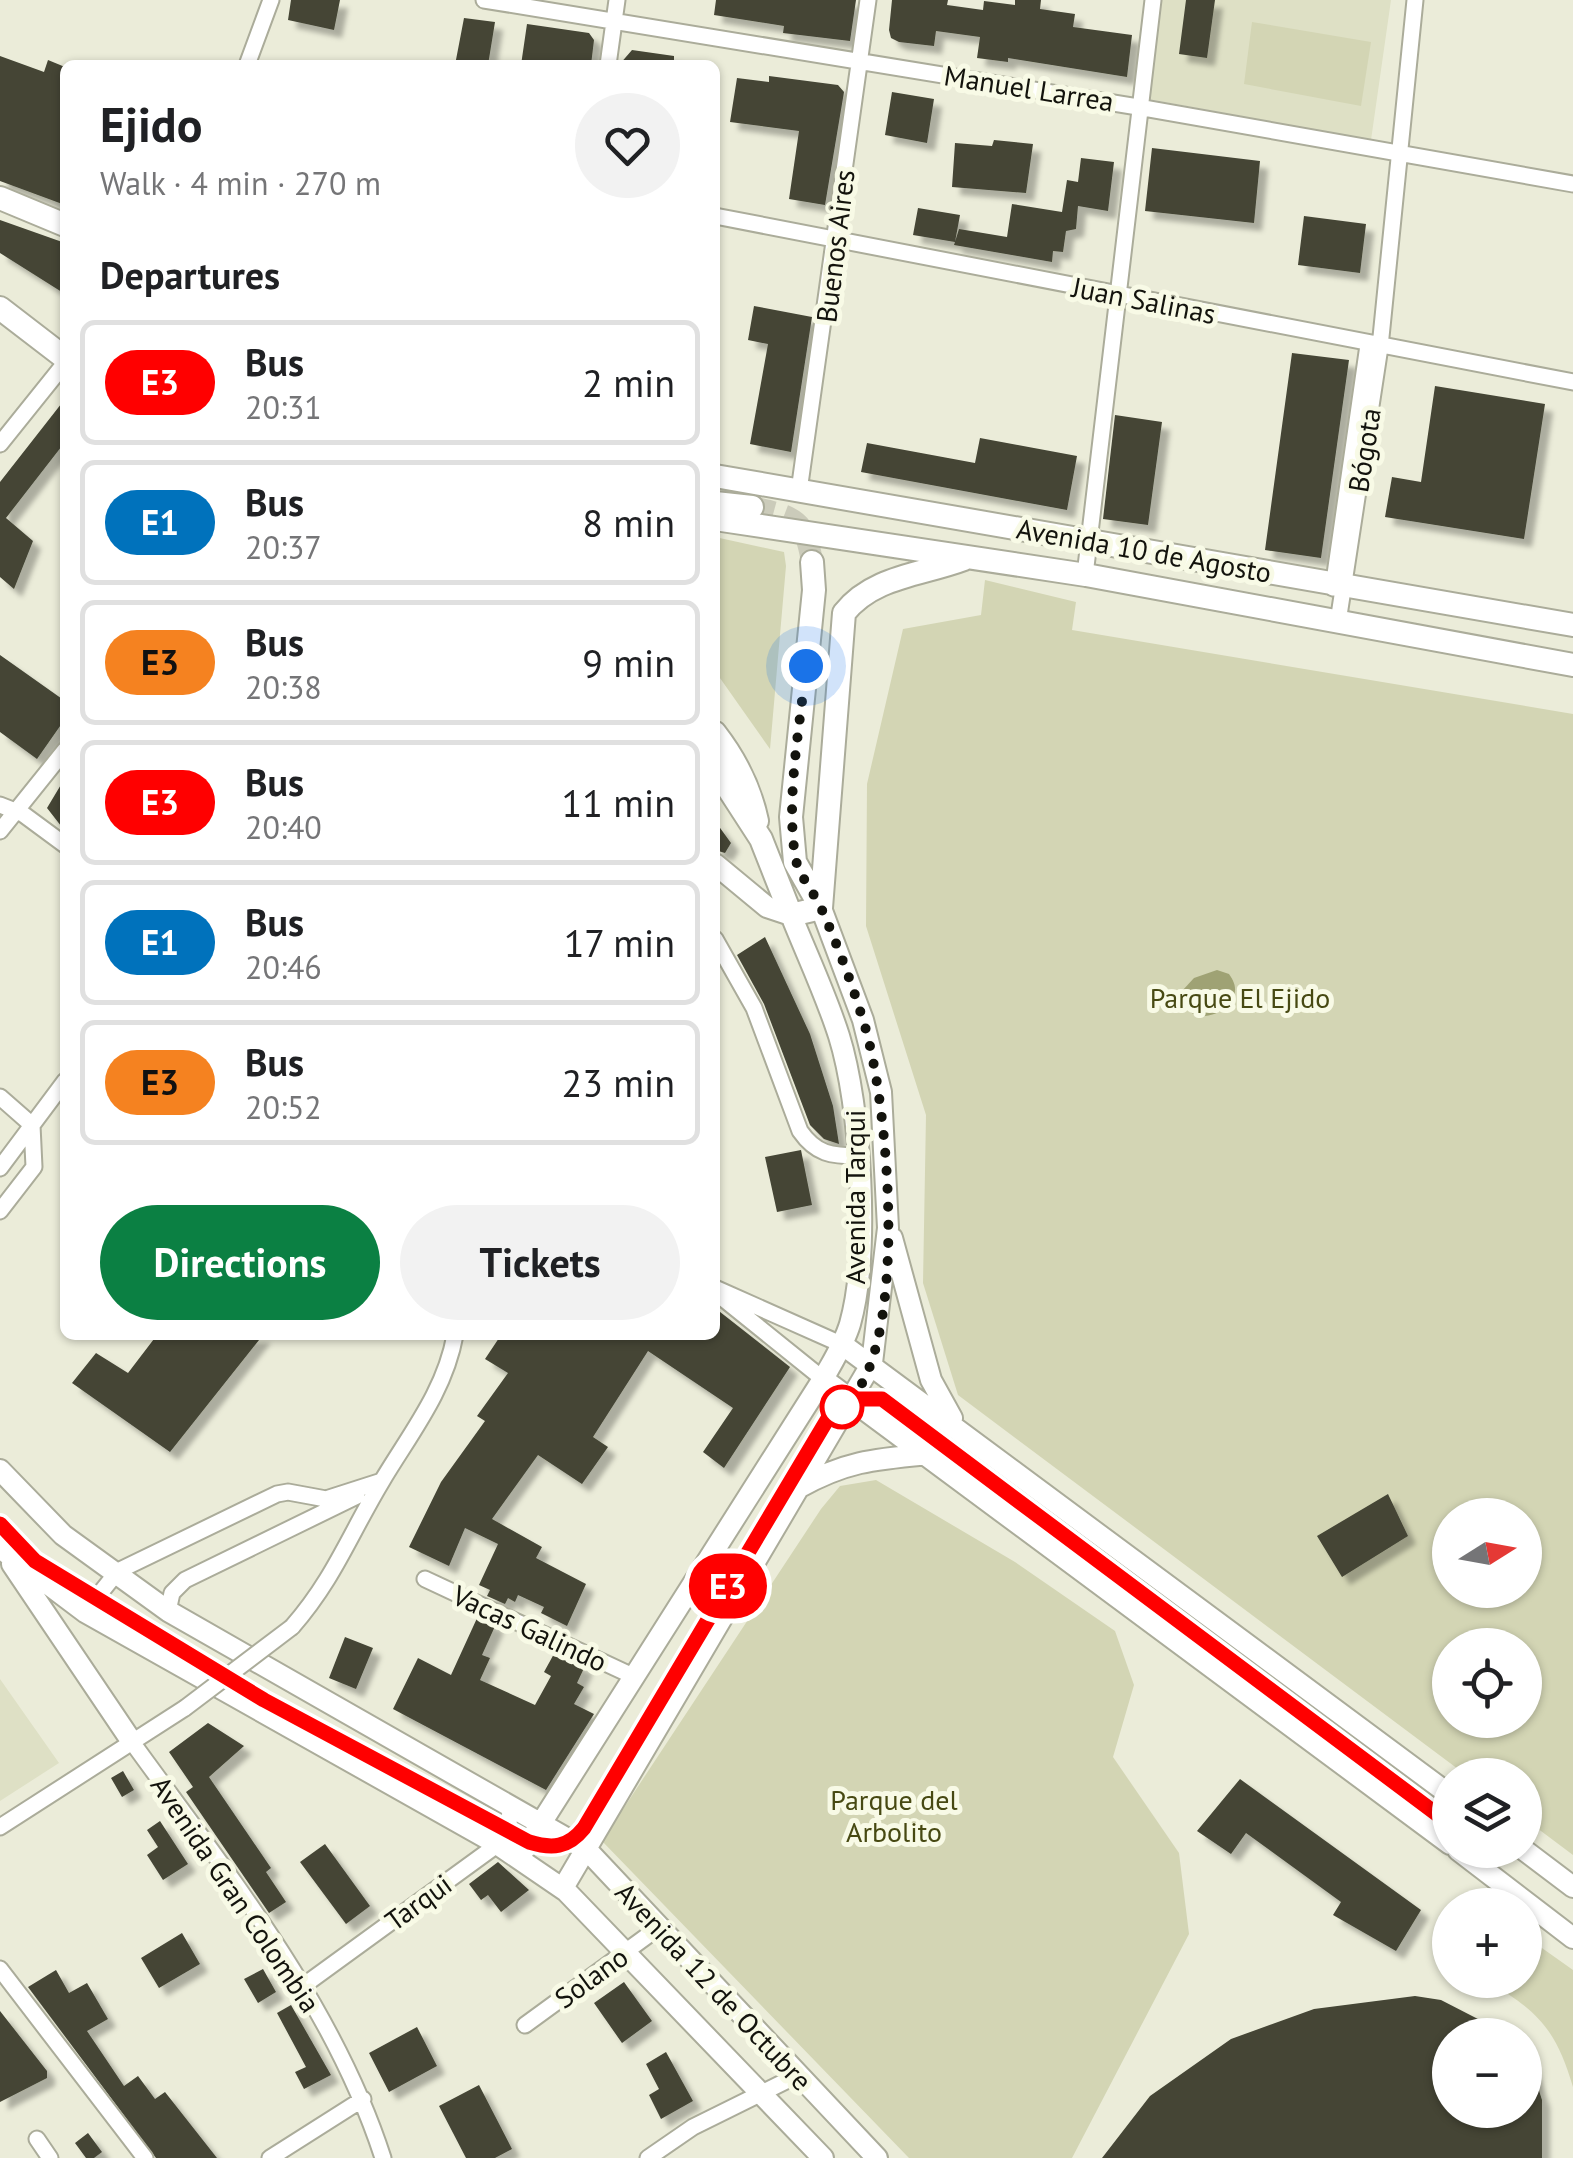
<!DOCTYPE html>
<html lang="en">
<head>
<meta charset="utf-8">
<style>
	body { margin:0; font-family:"PT Sans",sans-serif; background:#f2f2f2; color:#202124; height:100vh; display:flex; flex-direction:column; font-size:38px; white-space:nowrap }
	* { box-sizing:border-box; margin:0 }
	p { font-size:32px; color:#757577 }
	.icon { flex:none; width:55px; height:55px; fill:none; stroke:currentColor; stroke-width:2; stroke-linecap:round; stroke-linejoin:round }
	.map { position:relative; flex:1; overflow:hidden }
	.panel { position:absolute; left:60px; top:60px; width:660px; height:1280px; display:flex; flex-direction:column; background:#fff; border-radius:15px; box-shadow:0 2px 8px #0004 }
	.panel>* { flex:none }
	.badge { padding:0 20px; border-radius:32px; font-size:35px; line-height:65px }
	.needle { width:65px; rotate:79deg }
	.buttons { position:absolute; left:1432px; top:1498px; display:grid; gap:20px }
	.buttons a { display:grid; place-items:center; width:110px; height:110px; border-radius:50%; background:#fff; box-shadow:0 2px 8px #0004; font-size:50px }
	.you { position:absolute; width:50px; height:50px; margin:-25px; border:8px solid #fff; border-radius:50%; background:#1a73e8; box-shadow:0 0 0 15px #1a73e833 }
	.map>.badge { position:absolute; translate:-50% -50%; box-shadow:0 0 0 5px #fff }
	h2 { padding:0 40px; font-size:38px; line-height:90px }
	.round { display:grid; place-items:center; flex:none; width:105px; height:105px; border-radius:52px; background:#f2f2f2 }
	.summary { display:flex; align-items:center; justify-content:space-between; height:170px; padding:0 40px }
	h1 { font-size:48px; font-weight:600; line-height:75px }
	.action { display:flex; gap:20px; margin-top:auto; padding:20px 40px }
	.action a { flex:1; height:115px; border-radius:60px; background:#0b8043; color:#fff; font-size:40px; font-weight:600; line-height:115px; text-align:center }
	.action a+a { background:#f2f2f2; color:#202124 }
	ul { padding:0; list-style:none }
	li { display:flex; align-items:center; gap:30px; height:125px; margin:0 20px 15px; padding:0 20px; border:5px solid #e0e0e0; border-radius:15px }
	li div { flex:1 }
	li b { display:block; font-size:38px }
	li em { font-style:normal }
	li .badge { min-width:110px; font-weight:700; text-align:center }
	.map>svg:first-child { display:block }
</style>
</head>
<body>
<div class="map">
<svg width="1573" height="2158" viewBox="0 0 1573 2158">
	<defs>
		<filter id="shadow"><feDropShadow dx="8" dy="8" stdDeviation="2.5" flood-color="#0004"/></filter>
	</defs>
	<rect width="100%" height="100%" fill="#ebecd9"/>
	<!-- built -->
	<path fill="#dee0c5" d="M1161,0H1391L1371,140L1148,99Z
		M0,1679L59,1763L0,1801Z"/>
	<!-- green -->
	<path fill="#d3d5b4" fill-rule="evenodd" d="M1252,22L1371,42L1361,106L1244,84Z
		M715,537L784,552L786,566L770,749L715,671Z
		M985,580L1076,602L1072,630L1573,714V1855L1525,1819V1775H1466L958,1395L923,1283L926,1115L866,926L867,784L903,629L981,615ZM1450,1515H1525V1590H1450ZM1450,1645H1525V1720H1450Z
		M876,1480L1015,1562L1115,1631L1134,1685L1113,1757L1179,1853L1189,1934L1072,2158H909L602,1841L821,1509L840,1486Z
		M1525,1936L1573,1970V2087C1556,2029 1537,2009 1484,1980H1525Z"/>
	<!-- water -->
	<path fill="#9fa274" d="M1217,970L1229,974C1238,987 1236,993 1229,1007C1206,1020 1186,1023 1182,991L1194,978Z"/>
	<!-- building -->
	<path fill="#444535" filter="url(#shadow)" d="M291,0H340L334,30L288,20Z
		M716,0H856L850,41L783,33L784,26L714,15Z
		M892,0H948L947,5L983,10L984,1L1015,5V0H1041L1040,9L1075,14L1073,27L1132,35L1127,77L1008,58V62L977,58L980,37L936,31L934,46L899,42L891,38L889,30Z
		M1186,0H1215L1207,58L1179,54Z
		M464,18L495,22L488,65H455Z
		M527,24L589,33L594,40L591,65H521Z
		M632,50L674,56V65H619Z
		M0,56L44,72L48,60L65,67V205L0,181Z
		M769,76L838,85L844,92L825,205L789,199L799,131L730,122L737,78L769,82Z
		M892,92L934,99L927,143L885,135Z
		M994,140L1033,144L1026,193L952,187L955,143L992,146Z
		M1152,148L1260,161L1254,223L1145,211Z
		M1081,158L1114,162L1108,211L1078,206L1076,229L1066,231L1063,252L1053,251L1052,262L954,245L959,229L1007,237L1012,204L1062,212L1067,180L1078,182Z
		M918,208L960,215L955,242L913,235Z
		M1304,216L1366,224L1360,273L1298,265Z
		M0,220L65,243V294L0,253Z
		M754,306L812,317L791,452L750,444L768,344L748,340Z
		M1292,353L1349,360L1321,558L1265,550Z
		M1435,386L1545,404L1524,539L1385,517L1392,477L1421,482Z
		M65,399V442L6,518L33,541L14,589L0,577V482Z
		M1115,415L1162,422L1148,525L1103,519Z
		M980,438L1077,456L1067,510L861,472L867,443L975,463Z
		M0,655L65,701V719L37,759L0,732Z
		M65,778V831L47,808Z
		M715,821L731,843L725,853L715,850Z
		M765,937L810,1034L833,1106L839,1144L824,1139L810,1125L764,1004L737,955Z
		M801,1150L812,1205L777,1212L765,1157Z
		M715,1308L790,1367L724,1468L703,1452L733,1408L648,1351L593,1437L608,1447L582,1484L538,1455L492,1519L542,1547L536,1558L586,1584L567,1626L541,1613L544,1607L518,1595L515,1602L508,1598L505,1604L487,1596L490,1590L479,1585L498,1544L465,1528L449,1566L409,1547L441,1482L485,1421L477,1416L508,1373L485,1359L501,1335H715Z
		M157,1335H263L170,1452L72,1383L96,1353L128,1373Z
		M1388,1494L1408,1536L1342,1577L1317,1536Z
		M478,1616L496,1624L482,1655L490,1658L480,1680L535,1705L551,1676L544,1672L555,1652L585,1666L577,1683L584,1687L574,1704L594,1714L546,1790L393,1709L418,1658L451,1675Z
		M345,1637L373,1648L356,1689L329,1678Z
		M208,1723L244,1746L209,1777L271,1868L266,1872L286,1902L269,1913L186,1792L193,1787L169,1752Z
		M123,1771L134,1790L122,1797L111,1778Z
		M1240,1779L1421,1910L1396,1951L1333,1915L1341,1902L1246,1833L1231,1854L1197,1831Z
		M160,1821L188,1864L163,1880L147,1855L158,1847L147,1830Z
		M325,1844L370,1906L346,1924L300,1862Z
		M498,1862L529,1890L501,1912L488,1895L481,1900L469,1884Z
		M182,1933L200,1964L159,1988L141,1958Z
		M263,1969L276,1992L258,2003L244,1979Z
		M56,1970L69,1993L87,1983L108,2019L87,2031L124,2086L138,2076L155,2099L165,2092L217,2158H156L28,1987Z
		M624,1982L652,2021L622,2043L594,2003Z
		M1415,1996L1441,2000L1509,2035H1450V2110H1525L1528,2056L1542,2100V2158H1102L1150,2096L1231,2039L1314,2009Z
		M291,2005L331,2075L304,2089L295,2072L306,2067L277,2013Z
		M0,2011L47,2071V2078L0,2102Z
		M417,2027L437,2066L389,2092L369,2053Z
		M666,2052L693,2101L661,2119L649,2095L659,2089L646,2064Z
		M479,2085L512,2149L495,2158H466L439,2106Z
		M88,2133L102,2152L94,2158H86L75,2143Z"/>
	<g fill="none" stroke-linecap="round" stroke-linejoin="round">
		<!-- primary-tunnel -->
		<path stroke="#cbcbba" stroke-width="22" stroke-dasharray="22 11" stroke-linecap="butt" d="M752,507C793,517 805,517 812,562"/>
		<!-- street casing -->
		<g stroke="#abac9a" stroke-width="19">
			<path id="street" d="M484,0L1138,107L1573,184
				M247,65L271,0
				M608,65L617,0
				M715,216L1573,382
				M0,444L65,363
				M799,491L868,0
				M1085,575L1153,0
				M1333,588L1368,345
				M1338,622L1380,347L1415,0
				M0,805L23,814L65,845
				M0,831L65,750
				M715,939L754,1008L800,1131C816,1154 831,1156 859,1156
				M0,1097L32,1125
				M0,1168L65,1081
				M0,1211L34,1167L32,1125
				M715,1288L843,1345
				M715,1292L823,1379
				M425,1579L635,1677
				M168,1611L172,1593L185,1580L357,1496
				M85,1612L118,1571L277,1494L288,1492L326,1499L382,1481
				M292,1627C334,1579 350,1534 382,1481C410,1434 445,1391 455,1335
				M132,1742C226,1872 333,2003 383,2158
				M0,1827L185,1708
				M0,1969L145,2158
				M303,1986L501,1842L509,1827L510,1804
				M525,2025L658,1928
				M37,2139L50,2158
				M270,2158L363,2099
				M648,2158L693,2127L798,2075"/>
		</g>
		<!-- secondary casing -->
		<g stroke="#abac9a" stroke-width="24">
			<path id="secondary" d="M892,1238L931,1380L952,1418
				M843,1345L1450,1795
				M823,1379L1450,1844
				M0,1470L63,1535L168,1611L587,1850L877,2158
				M798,1488C846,1461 875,1459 929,1454
				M0,1548L85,1612L497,1844L566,1891L823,2158
				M12,1564L132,1742
				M1458,1850L1573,1938
				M1524,1850L1573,1887
				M519,1858L823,1379C833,1361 844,1344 850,1324C870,1253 861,1106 839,1036C826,995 807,955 791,915L767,907L715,864
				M563,1888L872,1363L888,1228L881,1092L863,1020L821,908"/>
		</g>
		<!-- primary casing -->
		<g stroke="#abac9a" stroke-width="26">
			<path id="primary" d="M0,198L65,225
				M0,308L65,358
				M715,476L1573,625
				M715,503L752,507
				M715,519L1086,575L1573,665
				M812,562L814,590L791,817L795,862L821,908
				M715,733C736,760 750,788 757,821
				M715,768L761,839L791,915L821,908
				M821,908L844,613C873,576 922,575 964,559"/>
		</g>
		<!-- street -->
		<use href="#street" stroke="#fff" stroke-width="15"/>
		<!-- secondary -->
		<use href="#secondary" stroke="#fff" stroke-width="20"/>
		<!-- primary -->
		<use href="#primary" stroke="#fff" stroke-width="22"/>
		<!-- street-bridge casing -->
		<g stroke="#abac9a" stroke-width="19" stroke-linecap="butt">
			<path id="street-bridge" d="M185,1708L292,1627"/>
		</g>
		<!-- street-bridge -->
		<use href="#street-bridge" stroke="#fff" stroke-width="15"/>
	</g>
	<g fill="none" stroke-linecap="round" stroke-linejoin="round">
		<!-- line casing -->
		<g stroke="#fff" stroke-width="22">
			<path id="line" d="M0,1524L35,1561L264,1700L529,1842C552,1849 568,1848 584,1828L830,1415L854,1399H882L1450,1824"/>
		</g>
		<!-- line -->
		<use href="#line" stroke="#f00" stroke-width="15"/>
		<!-- walk -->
		<path stroke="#13130d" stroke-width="10" stroke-dasharray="0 18" d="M806,666C800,728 786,794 795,856C798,875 814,892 822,910C837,944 851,981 862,1017C888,1092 913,1357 842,1407"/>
	</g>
	<!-- markers -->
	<circle fill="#fff" stroke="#f00" stroke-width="5" cx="842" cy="1407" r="20"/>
	<g text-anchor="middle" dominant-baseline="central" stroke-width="10" stroke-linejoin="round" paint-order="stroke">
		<!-- street labels -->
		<g font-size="28" fill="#13130d" stroke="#f8fae6">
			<text transform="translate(1029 88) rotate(9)">Manuel Larrea</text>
			<text transform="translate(835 246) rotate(-83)">Buenos Aires</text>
			<text transform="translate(1144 300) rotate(11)">Juan Salinas</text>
			<text transform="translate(1364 450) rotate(-81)">Bógota</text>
			<text transform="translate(1144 550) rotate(10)">Avenida 10 de Agosto</text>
			<text transform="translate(854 1197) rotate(-90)">Avenida Tarqui</text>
			<text transform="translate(530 1628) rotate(25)">Vacas Galindo</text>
			<text transform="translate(236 1894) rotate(56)">Avenida Gran Colombia</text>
			<text transform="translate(418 1902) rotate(-36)">Tarqui</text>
			<text transform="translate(591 1977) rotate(-36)">Solano</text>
			<text transform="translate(714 1986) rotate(47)">Avenida 12 de Octubre</text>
		</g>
		<!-- park labels -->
		<g font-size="28" fill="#474912" stroke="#f8fae6">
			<text x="1240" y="997">Parque El Ejido</text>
			<text x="894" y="1799">Parque del<tspan x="894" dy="32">Arbolito</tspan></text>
		</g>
	</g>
</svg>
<div class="buttons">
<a><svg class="needle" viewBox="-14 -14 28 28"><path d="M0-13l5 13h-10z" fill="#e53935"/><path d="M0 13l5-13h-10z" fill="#757577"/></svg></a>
<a><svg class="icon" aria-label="locate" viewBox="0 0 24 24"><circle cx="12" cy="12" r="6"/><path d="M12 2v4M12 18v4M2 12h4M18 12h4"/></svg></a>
<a><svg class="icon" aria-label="layers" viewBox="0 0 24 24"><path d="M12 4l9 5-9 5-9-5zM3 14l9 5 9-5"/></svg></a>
<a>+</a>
<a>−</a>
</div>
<div class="you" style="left:806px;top:666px"></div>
<b class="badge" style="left:728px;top:1586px;background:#f00;color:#fff">E3</b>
<section class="panel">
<div class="summary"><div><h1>Ejido</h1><p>Walk · 4 min · 270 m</p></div><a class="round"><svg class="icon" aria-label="heart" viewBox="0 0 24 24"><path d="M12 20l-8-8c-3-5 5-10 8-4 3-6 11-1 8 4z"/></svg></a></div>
<h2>Departures</h2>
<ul>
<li><span class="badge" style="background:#f00;color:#fff">E3</span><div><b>Bus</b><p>20:31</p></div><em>2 min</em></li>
<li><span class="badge" style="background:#0072bc;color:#fff">E1</span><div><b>Bus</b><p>20:37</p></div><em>8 min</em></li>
<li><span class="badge" style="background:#f58220;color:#111">E3</span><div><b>Bus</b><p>20:38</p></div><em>9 min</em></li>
<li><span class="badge" style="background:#f00;color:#fff">E3</span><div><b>Bus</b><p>20:40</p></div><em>11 min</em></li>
<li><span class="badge" style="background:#0072bc;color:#fff">E1</span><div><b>Bus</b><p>20:46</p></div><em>17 min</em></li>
<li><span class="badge" style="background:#f58220;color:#111">E3</span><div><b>Bus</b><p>20:52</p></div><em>23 min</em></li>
</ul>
<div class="action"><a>Directions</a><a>Tickets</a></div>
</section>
</div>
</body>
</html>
